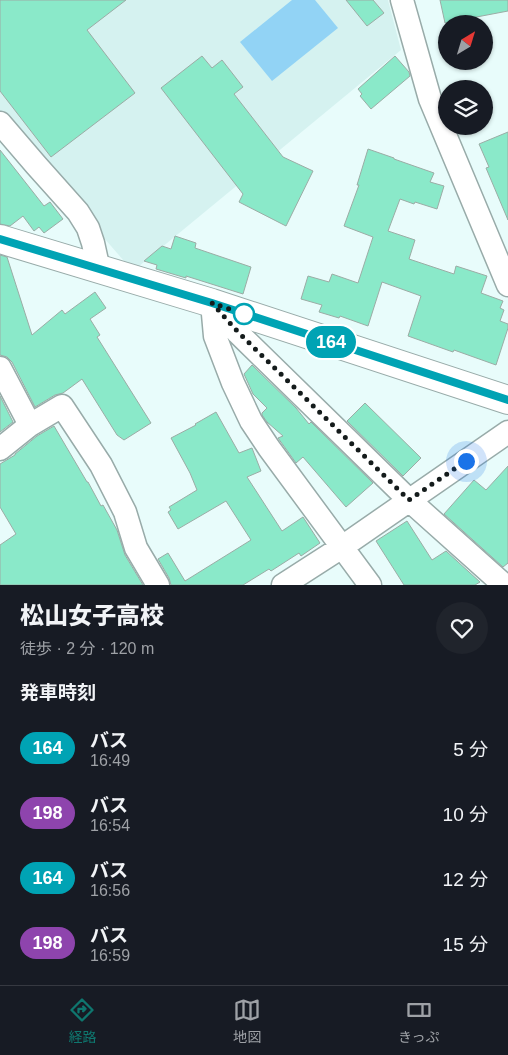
<!DOCTYPE html>
<html lang="ja">
<head>
<meta charset="utf-8">
<style>
	body { margin:0; font-family:Helvetica,"Noto Sans JP",sans-serif; background:#20242c; color:#f1f3f6; height:100vh; display:flex; flex-direction:column; font-size:19px; white-space:nowrap }
	* { box-sizing:border-box; margin:0 }
	p { font-size:16px; color:#9ea1a6 }
	.icon { flex:none; width:28px; height:28px; fill:none; stroke:currentColor; stroke-width:2; stroke-linecap:round; stroke-linejoin:round }
	.map { position:relative; height:585px; overflow:hidden }
	.drawer { display:flex; flex-direction:column; background:#171b24; flex:1 }
	.drawer>* { flex:none }
	.badge { padding:0 10px; border-radius:16px; font-size:18px; line-height:32px }
	.needle { width:32px; rotate:38deg }
	.tools { position:absolute; left:438px; top:15px; display:grid; gap:10px }
	.tools a { display:grid; place-items:center; width:55px; height:55px; border-radius:50%; background:#171b24; box-shadow:0 1px 4px #0004; font-size:25px }
	.you { position:absolute; width:25px; height:25px; margin:-12px; border:4px solid #fff; border-radius:50%; background:#1a73e8; box-shadow:0 0 0 8px #1a73e833 }
	.map>.badge { position:absolute; translate:-50% -50%; box-shadow:0 0 0 2px #fff }
	h2 { padding:0 20px; font-size:19px; line-height:45px }
	.round { display:grid; place-items:center; flex:none; width:52px; height:52px; border-radius:26px; background:#20242c }
	.summary { display:flex; align-items:center; justify-content:space-between; height:85px; padding:0 20px }
	h1 { font-size:24px; font-weight:800; line-height:38px }
	ul { padding:0; list-style:none }
	li { display:flex; align-items:center; gap:15px; height:65px; padding:0 20px }
	li div { flex:1 }
	li b { display:block; font-size:19px }
	li em { font-style:normal }
	li .badge { min-width:55px; font-weight:700; text-align:center }
	.menu { display:flex; justify-content:space-around; align-items:center; height:70px; border-top:1px solid #363941; background:#171b24; font-size:14px; color:#9ea1a6 }
	.menu a { display:grid; justify-items:center; gap:2px }
	.menu .active { color:#0f766e }
	.map>svg:first-child { display:block }
</style>
</head>
<body>
<div class="map">
<svg width="508" height="585" viewBox="0 0 508 585">
	<rect width="100%" height="100%" fill="#e8fcfb"/>
	<!-- built -->
	<path fill="#d5f2f0" d="M0,0H388L401,50L138,267L124,261L32,155L0,114Z"/>
	<!-- water -->
	<path fill="#92d3f5" d="M292,0H315L338,28L272,81L240,42Z"/>
	<!-- building -->
	<path fill="#8ae9c9" stroke="#9baca5" d="M0,0H126L87,30L135,93L51,157L0,91Z
		M346,0H373L384,13L367,26Z
		M440,0H508V11L445,23Z
		M202,56L212,68L222,60L243,87L234,94L283,157L313,171L286,226L239,202L243,194L161,88Z
		M395,56L409,72L410,76L371,109L360,96L362,94L358,89Z
		M508,132V220L486,168L489,167L479,144Z
		M368,149L394,158V159L434,173L430,182L444,186L437,209L415,202L414,204L400,199L388,231L415,240L409,259L454,274L456,266L487,276L481,293L503,301L500,308L504,310L500,321L508,324V328L496,365L454,350L453,352L408,336L421,296L382,282L368,326L340,316L339,318L319,312L322,305L301,299L308,276L329,282L332,274L358,283L373,237L344,226L359,185H357Z
		M0,150L44,206L50,202L63,219L44,233L39,227L34,231L23,216L10,226L0,224Z
		M175,236L196,243L195,248L251,267L243,294L186,276V278L156,269L157,265L144,261L162,246L171,249Z
		M0,255L7,257L32,335L62,310L65,314L95,292L106,308L90,319L100,335L97,337L151,423L124,440L117,435L82,379L63,393L55,395L35,407L12,362L7,357L0,355Z
		M252,365L296,408L309,424L311,422L373,483L346,507L303,457L296,463L278,438L283,436L267,422L262,415V413L267,408L253,394L244,374Z
		M0,396L13,422L0,432Z
		M365,403L421,458L403,476L347,421Z
		M216,412L239,453L252,448L261,471L247,477L282,531L303,517L320,543L301,556L299,553L271,571L269,569L243,585H171L169,578L158,559L168,553L185,581L251,540L226,501L178,529L168,512L171,510L169,507L197,490L190,473L171,438L196,425L195,424Z
		M54,426L87,482H88L101,506L103,505L117,530L125,555L143,585H0V545L16,534L0,507V464L15,455V454L37,436Z
		M508,466V563L503,567L444,514L474,480L486,490Z
		M407,521L432,560L446,551L480,582L475,585H404L376,541Z"/>
	<g fill="none" stroke-linecap="round" stroke-linejoin="round">
		<!-- minor casing -->
		<g stroke="#98aba9" stroke-width="25">
			<path id="minor" d="M402,0L430,99L508,285
				M0,123L36,165L78,212L88,228L93,243L99,270
				M212,303L238,333L409,500L504,585
				M212,303L215,336L233,383L251,421L269,448L370,585
				M0,368L30,425
				M0,449L30,425L62,406L101,465L125,512L136,548L158,585
				M283,585L342,547L508,432"/>
		</g>
		<!-- major casing -->
		<g stroke="#98aba9" stroke-width="30">
			<path id="major" d="M0,239L212,303L508,400"/>
		</g>
		<!-- minor -->
		<use href="#minor" stroke="#fff" stroke-width="22"/>
		<!-- major -->
		<use href="#major" stroke="#fff" stroke-width="28"/>
	</g>
	<g fill="none" stroke-linecap="round" stroke-linejoin="round">
		<!-- line casing -->
		<g stroke="#fff" stroke-width="11">
			<path id="line" d="M0,239L212,303L508,400"/>
		</g>
		<!-- line -->
		<use href="#line" stroke="#00a3b4" stroke-width="8"/>
		<!-- walk -->
		<path stroke="#141b1b" stroke-width="5" stroke-dasharray="0 9" d="M244,314L249,316L212,303L238,332L409,500L466,461"/>
	</g>
	<!-- markers -->
	<circle fill="#fff" stroke="#00a3b4" stroke-width="2.5" cx="244" cy="314" r="10"/>
</svg>
<div class="tools">
<a><svg class="needle" viewBox="-14 -14 28 28"><path d="M0-13l5 13h-10z" fill="#e53935"/><path d="M0 13l5-13h-10z" fill="#9ea1a6"/></svg></a>
<a><svg class="icon" aria-label="layers" viewBox="0 0 24 24"><path d="M12 4l9 5-9 5-9-5zM3 14l9 5 9-5"/></svg></a>
</div>
<div class="you" style="left:466px;top:461px"></div>
<b class="badge" style="left:331px;top:342px;background:#00a3b4;color:#fff">164</b>
</div>
<section class="drawer">
<div class="summary"><div><h1>松山女子高校</h1><p>徒歩 · 2 分 · 120 m</p></div><a class="round"><svg class="icon" aria-label="heart" viewBox="0 0 24 24"><path d="M12 20l-8-8c-3-5 5-10 8-4 3-6 11-1 8 4z"/></svg></a></div>
<h2>発車時刻</h2>
<ul>
<li><span class="badge" style="background:#00a3b4;color:#fff">164</span><div><b>バス</b><p>16:49</p></div><em>5 分</em></li>
<li><span class="badge" style="background:#8e44ad;color:#fff">198</span><div><b>バス</b><p>16:54</p></div><em>10 分</em></li>
<li><span class="badge" style="background:#00a3b4;color:#fff">164</span><div><b>バス</b><p>16:56</p></div><em>12 分</em></li>
<li><span class="badge" style="background:#8e44ad;color:#fff">198</span><div><b>バス</b><p>16:59</p></div><em>15 分</em></li>
</ul>
</section>
<nav class="menu">
<a class="active"><svg class="icon" aria-label="directions" viewBox="0 0 24 24"><path d="M12 3l9 9-9 9-9-9zM9 14v-3h6M13 9l2 2-2 2"/></svg>経路</a>
<a><svg class="icon" aria-label="map" viewBox="0 0 24 24"><path d="M3 6l6-2 6 2 6-2v14l-6 2-6-2-6 2zM9 4v14M15 6v14"/></svg>地図</a>
<a><svg class="icon" aria-label="tickets" viewBox="0 0 24 24"><path d="M3 7h18v10H3zM15 7v10"/></svg>きっぷ</a>
</nav>
</body>
</html>
